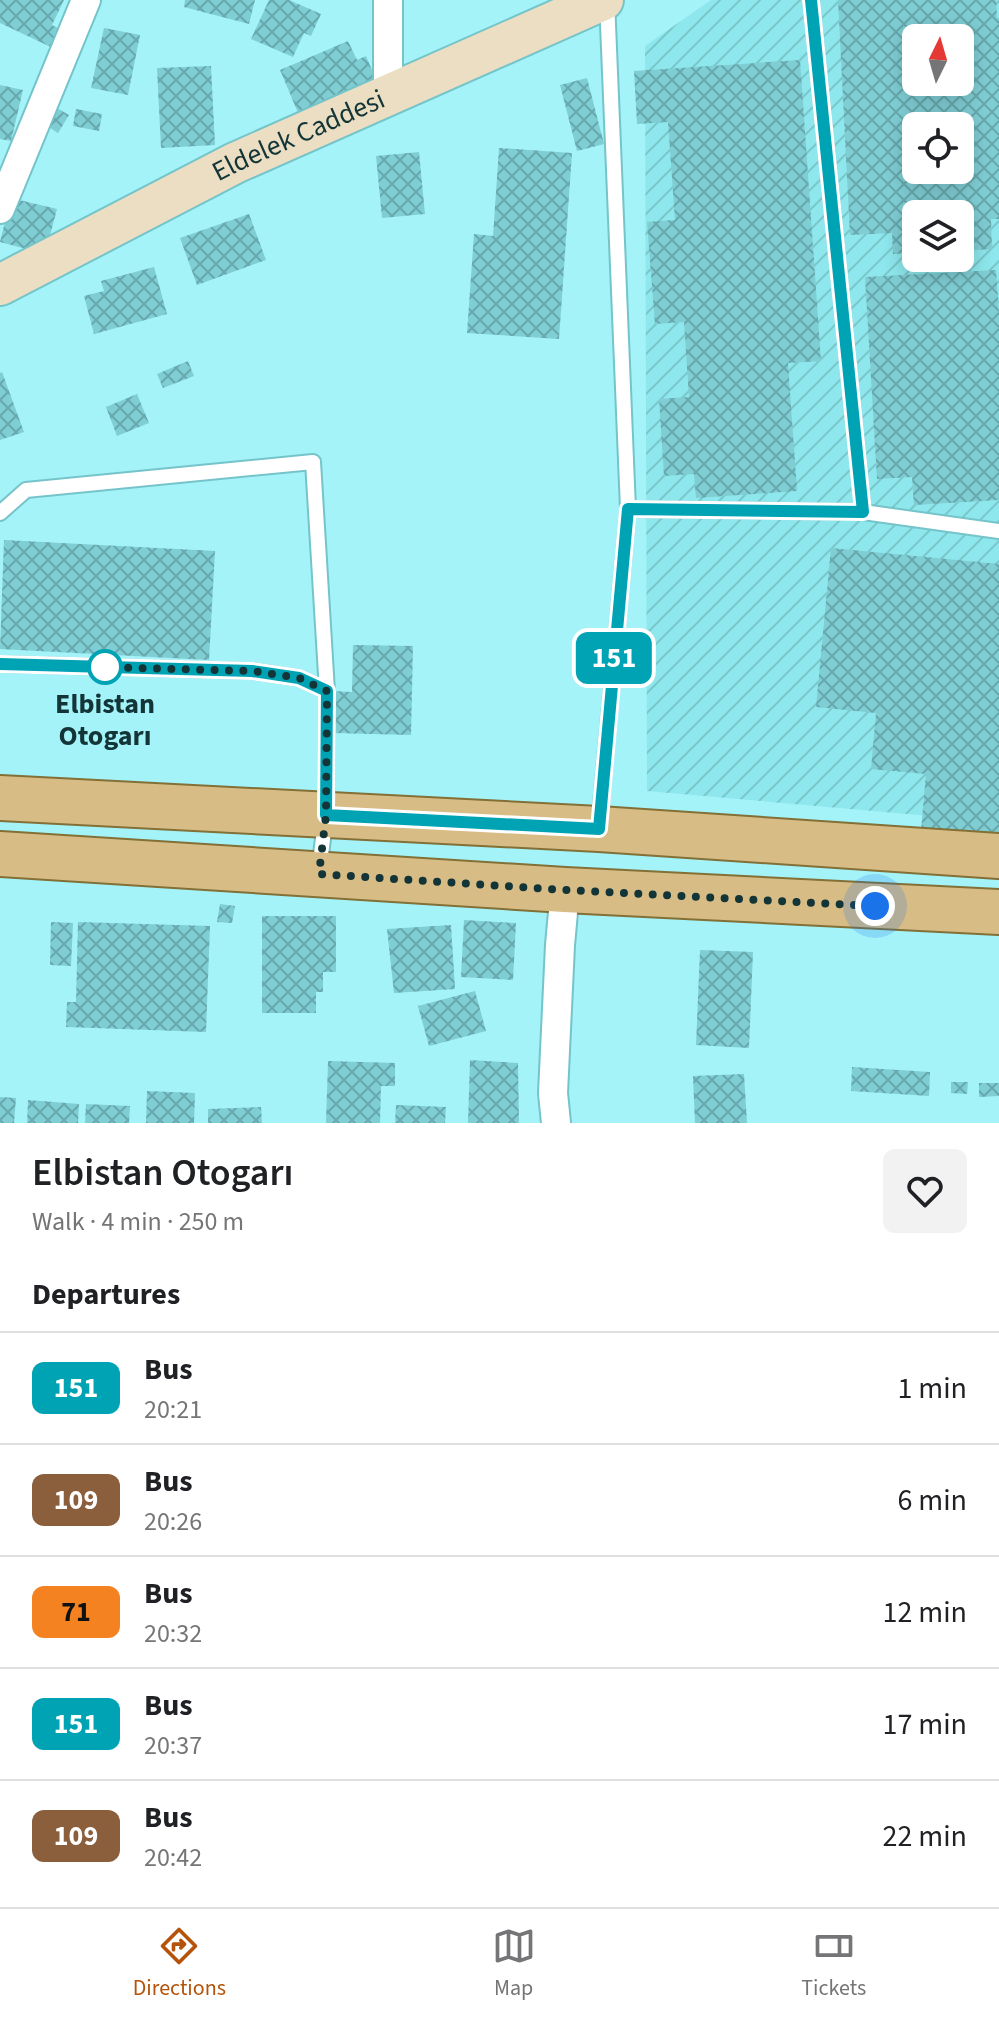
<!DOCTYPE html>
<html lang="en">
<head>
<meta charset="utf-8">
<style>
	body { margin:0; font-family:"Source Sans 3",sans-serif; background:#f2f2f2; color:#202124; height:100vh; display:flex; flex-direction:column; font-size:30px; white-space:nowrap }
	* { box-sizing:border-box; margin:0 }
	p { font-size:26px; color:#757577 }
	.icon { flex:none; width:44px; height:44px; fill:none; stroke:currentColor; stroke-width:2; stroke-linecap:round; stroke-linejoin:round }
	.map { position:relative; height:1123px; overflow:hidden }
	.details { display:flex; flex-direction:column; background:#fff; flex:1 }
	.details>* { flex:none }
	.badge { padding:0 16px; border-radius:12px; font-size:28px; line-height:52px }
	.needle { width:52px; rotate:5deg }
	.controls { position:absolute; left:902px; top:24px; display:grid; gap:16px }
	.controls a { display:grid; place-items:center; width:72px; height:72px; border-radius:12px; background:#fff; box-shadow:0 4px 20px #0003; font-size:40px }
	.you { position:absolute; width:40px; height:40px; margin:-20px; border:6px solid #fff; border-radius:50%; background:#1a73e8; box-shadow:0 0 0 12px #1a73e833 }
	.map>.badge { position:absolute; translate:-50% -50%; box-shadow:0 0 0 4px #fff }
	h2 { padding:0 32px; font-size:30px; line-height:72px }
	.round { display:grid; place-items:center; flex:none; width:84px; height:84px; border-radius:12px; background:#f2f2f2 }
	.overview { display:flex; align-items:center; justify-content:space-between; height:136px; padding:0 32px }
	h1 { font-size:38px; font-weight:600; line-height:60px }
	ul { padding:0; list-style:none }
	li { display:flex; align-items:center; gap:24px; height:112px; padding:0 32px; border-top:2px solid #e0e0e0 }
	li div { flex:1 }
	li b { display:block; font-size:30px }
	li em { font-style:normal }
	li .badge { min-width:88px; font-weight:700; text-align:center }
	.tabs { display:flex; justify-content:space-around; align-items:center; height:112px; border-top:2px solid #e0e0e0; background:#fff; font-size:22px; color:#757577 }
	.tabs a { display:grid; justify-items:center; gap:4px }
	.tabs .current { color:#b45309 }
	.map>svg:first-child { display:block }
</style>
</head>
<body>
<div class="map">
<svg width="999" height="1123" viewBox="0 0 999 1123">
	<defs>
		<pattern id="industrial-furrows" width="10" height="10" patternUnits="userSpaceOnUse" patternTransform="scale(2)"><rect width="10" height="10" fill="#8de7ec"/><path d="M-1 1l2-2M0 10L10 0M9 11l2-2" fill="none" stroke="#79c7cb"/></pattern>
		<pattern id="building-cross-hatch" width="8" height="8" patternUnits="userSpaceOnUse" patternTransform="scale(2)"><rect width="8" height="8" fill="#7fced4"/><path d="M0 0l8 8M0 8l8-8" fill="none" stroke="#67a8ad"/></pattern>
	</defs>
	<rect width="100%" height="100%" fill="#a3f3f9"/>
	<!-- industrial -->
	<path fill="url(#industrial-furrows)" fill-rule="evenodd" d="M711,0H999V822L647,791L645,46ZM916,38H960V82H916ZM916,126H960V170H916ZM916,214H960V258H916Z"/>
	<!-- building -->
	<path fill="url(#building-cross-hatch)" fill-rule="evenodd" d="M0,0H64L52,25L62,30L53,48L0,23Z
		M185,0H255L249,24L184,7Z
		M269,0H289L321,14L311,36L304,33L293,57L251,39Z
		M838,0H996L997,18H999V219H991L992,249L960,251V214H916V253L893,254L892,233L850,235ZM916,38H960V82H916ZM916,126H960V170H916Z
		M104,28L140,35L128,95L91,88Z
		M348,41L357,60L366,56L377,82L299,115L280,70Z
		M800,60L821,361L788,363L797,491L696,498L694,474L664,476L659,399L689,397L684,322L655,324L647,222L675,220L668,122L637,124L634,71Z
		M211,66L215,145L161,148L157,68Z
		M587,78L604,144L577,151L560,85Z
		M0,85L23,90L11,141L0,139Z
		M55,107L69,115L58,133L44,124Z
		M76,109L102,114L99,131L73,126Z
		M499,148L572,153L559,339L467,333L474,234L493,236Z
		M419,152L425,214L382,218L376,156Z
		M11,198L57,209L45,254L0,242Z
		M249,214L266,260L197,285L180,238Z
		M154,267L167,314L94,334L84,296L104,291L101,281Z
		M996,270L999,313V500L914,505L912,477L877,479L865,277Z
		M188,361L194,376L163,388L157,374Z
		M2,372L24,432L0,440V373Z
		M137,394L149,423L117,436L106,407Z
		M4,540L215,551L209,660L0,649Z
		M831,548L999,564V838L921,831L926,774L871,769L876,713L816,707Z
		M353,645L413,646L411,735L333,733L334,691L352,692Z
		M220,904L235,906L232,923L217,922Z
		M262,916H336V972H323V992H316V1013H262Z
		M464,920L516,923L513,980L461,977Z
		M51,922L73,923L71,966L50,965Z
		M78,922L210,926L206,1032L66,1027L67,1002H76Z
		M451,925L455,989L394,993L387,929Z
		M700,950L753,952L749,1048L696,1045Z
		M475,991L486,1031L429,1046L418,1006Z
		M470,1060L518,1063L519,1123H468Z
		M328,1061L395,1063V1086H381L380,1123H326Z
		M852,1067L930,1072L929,1096L851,1091Z
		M744,1074L747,1123H695L693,1076Z
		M951,1082H968L967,1094L951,1093Z
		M979,1083H999V1096L979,1097Z
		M147,1091L195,1093L194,1123H146Z
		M0,1097L16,1098L14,1123H0Z
		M28,1100L79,1104L78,1123H27Z
		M86,1104L130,1106L129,1123H85Z
		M396,1105L446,1107L445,1123H395Z
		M261,1107L262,1123H208V1109Z"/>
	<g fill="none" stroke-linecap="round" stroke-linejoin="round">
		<!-- lane casing -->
		<g stroke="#75c4ca" stroke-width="18">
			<path id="lane" d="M811,0L863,512
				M628,509L863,512L999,531
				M0,513L26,490L313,462L327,691
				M0,664L252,671L299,678L327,691L326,815L319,870
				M599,826L628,509L607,0"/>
		</g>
		<!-- street casing -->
		<g stroke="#75c4ca" stroke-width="32">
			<path id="street" d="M388,0V95
				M0,209L86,0
				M556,1123L553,1093L560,945L565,890"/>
		</g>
		<!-- secondary casing -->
		<g stroke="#75c4ca" stroke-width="44">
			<g id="secondary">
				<path id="s1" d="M0,285L235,163L603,0"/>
			</g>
		</g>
		<!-- primary casing -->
		<g stroke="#827036" stroke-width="48">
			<path id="primary" d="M0,798L599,829L999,856
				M0,854L565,890L999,912"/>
		</g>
		<!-- lane -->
		<use href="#lane" stroke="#fff" stroke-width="14"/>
		<!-- street -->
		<use href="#street" stroke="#fff" stroke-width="28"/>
		<!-- secondary -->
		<use href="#secondary" stroke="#ebdec2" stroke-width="40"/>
		<!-- primary -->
		<use href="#primary" stroke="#d7bc86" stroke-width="44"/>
	</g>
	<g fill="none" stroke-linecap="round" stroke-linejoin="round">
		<!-- line casing -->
		<g stroke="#fff" stroke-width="18">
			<path id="line" d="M0,664L252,671L299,678L327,691L326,815L599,829L628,509L863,512L811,0"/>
		</g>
		<!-- line -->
		<use href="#line" stroke="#00a3b4" stroke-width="12"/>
		<!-- walk -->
		<path stroke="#133537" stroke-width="8" stroke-dasharray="0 14.4" d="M105,667H95L252,671L299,678L327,691L326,815L319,874L565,890L875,906"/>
	</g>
	<!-- markers -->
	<circle fill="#fff" stroke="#00a3b4" stroke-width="4" cx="105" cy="667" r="16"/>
	<g text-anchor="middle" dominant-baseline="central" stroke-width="6" stroke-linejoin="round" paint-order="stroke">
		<!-- street labels -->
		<g font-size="28" fill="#133537" stroke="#a3f3f9">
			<text stroke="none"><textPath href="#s1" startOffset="334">Eldelek Caddesi</textPath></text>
		</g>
		<!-- stop labels -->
		<g font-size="28" font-weight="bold" fill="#133537" stroke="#a3f3f9">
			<text x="105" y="704">Elbistan<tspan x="105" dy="32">Otogarı</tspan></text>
		</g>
	</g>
</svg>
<div class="controls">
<a><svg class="needle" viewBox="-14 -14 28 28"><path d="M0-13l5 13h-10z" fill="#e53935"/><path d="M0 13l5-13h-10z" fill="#757577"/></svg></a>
<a><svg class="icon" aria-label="locate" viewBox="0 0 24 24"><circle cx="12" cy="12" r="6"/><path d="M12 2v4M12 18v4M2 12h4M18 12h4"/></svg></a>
<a><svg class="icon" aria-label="layers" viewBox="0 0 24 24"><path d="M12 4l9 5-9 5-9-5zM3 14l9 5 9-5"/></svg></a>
</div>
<div class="you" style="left:875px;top:906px"></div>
<b class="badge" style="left:614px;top:658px;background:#00a3b4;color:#fff">151</b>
</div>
<section class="details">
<div class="overview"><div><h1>Elbistan Otogarı</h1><p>Walk · 4 min · 250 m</p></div><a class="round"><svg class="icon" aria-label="heart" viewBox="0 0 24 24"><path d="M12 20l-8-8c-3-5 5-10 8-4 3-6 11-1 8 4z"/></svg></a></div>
<h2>Departures</h2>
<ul>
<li><span class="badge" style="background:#00a3b4;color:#fff">151</span><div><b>Bus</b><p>20:21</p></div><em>1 min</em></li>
<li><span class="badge" style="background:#8b5e3c;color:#fff">109</span><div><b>Bus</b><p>20:26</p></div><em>6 min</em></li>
<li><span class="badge" style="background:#f58220;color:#111">71</span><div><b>Bus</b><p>20:32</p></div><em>12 min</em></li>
<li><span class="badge" style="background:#00a3b4;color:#fff">151</span><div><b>Bus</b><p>20:37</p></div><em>17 min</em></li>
<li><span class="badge" style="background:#8b5e3c;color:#fff">109</span><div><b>Bus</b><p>20:42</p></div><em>22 min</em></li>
</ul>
</section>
<nav class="tabs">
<a class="current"><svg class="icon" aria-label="directions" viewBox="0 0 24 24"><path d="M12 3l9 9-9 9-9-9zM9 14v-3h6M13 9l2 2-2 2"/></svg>Directions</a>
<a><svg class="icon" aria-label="map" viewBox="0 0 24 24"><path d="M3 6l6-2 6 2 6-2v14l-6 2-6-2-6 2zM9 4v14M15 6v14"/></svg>Map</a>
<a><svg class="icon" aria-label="tickets" viewBox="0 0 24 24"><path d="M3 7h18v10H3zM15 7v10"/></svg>Tickets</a>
</nav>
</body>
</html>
